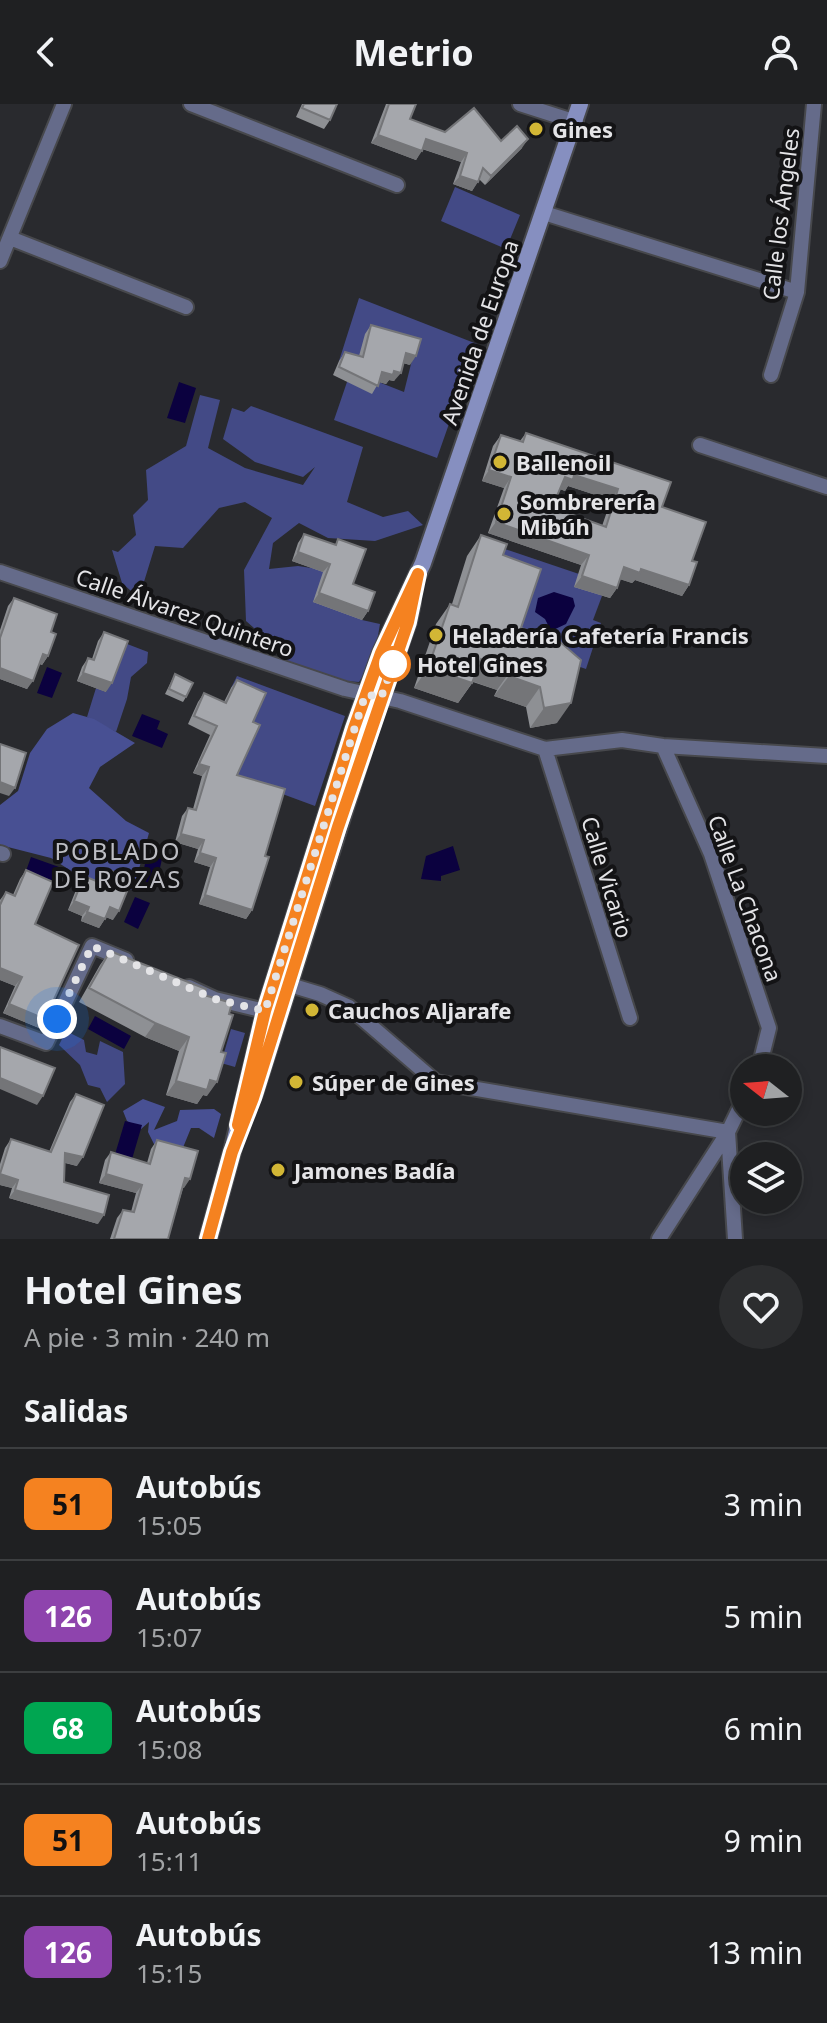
<!DOCTYPE html>
<html lang="es">
<head>
<meta charset="utf-8">
<style>
	body { margin:0; font-family:"Noto Sans",sans-serif; background:#2c2d2f; color:#f1f3f6; height:100vh; display:flex; flex-direction:column; font-size:30px; white-space:nowrap }
	* { box-sizing:border-box; margin:0 }
	p { font-size:26px; color:#a1a3a5 }
	.icon { flex:none; width:44px; height:44px; fill:none; stroke:currentColor; stroke-width:2; stroke-linecap:round; stroke-linejoin:round }
	.map { position:relative; height:1135px; overflow:hidden }
	.details { display:flex; flex-direction:column; background:#1f2022; flex:1 }
	.details>* { flex:none }
	.badge { padding:0 16px; border-radius:12px; font-size:28px; line-height:52px }
	.needle { width:52px; rotate:287deg }
	.buttons { position:absolute; left:730px; top:950px; display:grid; gap:16px }
	.buttons a { display:grid; place-items:center; width:72px; height:72px; border-radius:50%; background:#1f2022; box-shadow:0 4px 12px #0003,0 0 0 2px #3c3e40; font-size:40px }
	.you { position:absolute; width:40px; height:40px; margin:-20px; border:6px solid #fff; border-radius:50%; background:#1a73e8; box-shadow:0 0 0 12px #1a73e833 }
	.map>.badge { position:absolute; translate:-50% -50%; box-shadow:0 0 0 4px #fff }
	h2 { padding:0 24px; font-size:30px; line-height:72px }
	.round { display:grid; place-items:center; flex:none; width:84px; height:84px; border-radius:42px; background:#2c2d2f }
	.headline { display:flex; align-items:center; justify-content:space-between; height:136px; padding:0 24px }
	h1 { font-size:38px; font-weight:700; line-height:60px }
	ul { padding:0; list-style:none }
	li { display:flex; align-items:center; gap:24px; height:112px; padding:0 24px; border-top:2px solid #3c3e40 }
	li div { flex:1 }
	li b { display:block; font-size:30px }
	li em { font-style:normal }
	li .badge { min-width:88px; font-weight:700; text-align:center }
	header { display:flex; justify-content:space-between; align-items:center; height:104px; padding:0 24px; background:#1f2022; font-size:36px; font-weight:700 }
	.map>svg:first-child { display:block }
</style>
</head>
<body>
<header><svg class="icon" aria-label="back" viewBox="0 0 24 24"><path d="M15 5l-7 7 7 7"/></svg>Metrio<svg class="icon" aria-label="person" viewBox="0 0 24 24"><circle cx="12" cy="8" r="4"/><path d="M4 21q1-7 8-7t8 7"/></svg></header>
<div class="map">
<svg width="827" height="1135" viewBox="0 0 827 1135">
	<rect width="100%" height="100%" fill="#292a2e"/>
	<!-- green -->
	<path fill="#434a86" d="M455,83L520,111L506,145L441,117Z
		M359,194L477,240L437,354L334,316L347,278L376,277L404,288L415,244L356,262L339,257Z
		M200,291L220,296L208,344L245,364L303,381L315,363L303,373L255,358L223,335L232,304L244,308L251,302L363,343L347,398L383,413L408,407L423,421L375,437L328,434L299,419L273,439L269,465L298,462L325,466L362,516L380,520L374,555L359,578L292,573L276,543L246,517L244,466L272,414L245,398L219,404L183,444L155,442L139,494L122,479L112,446L118,448L136,431L133,411L148,396L146,366L186,342Z
		M499,443L579,470L602,492L593,516L601,519L586,565L471,526Z
		M122,538L148,548L147,559L131,573L127,595L116,628L87,613L96,584L106,588Z
		M237,572L345,612L315,702L236,673L231,584Z
		M231,925L245,929L235,963L221,959Z
		M66,927L84,936L86,948L97,951L100,937L123,948L125,980L107,998L100,984L88,981L80,961L59,941Z"/>
	<!-- forest -->
	<path fill="#485093" d="M73,609L94,615L135,639L100,663L89,684L126,717L149,729L137,772V788L100,774L93,781L51,754L0,741V701L18,687L30,649L47,625Z
		M143,995L165,1003L154,1026L177,1017L180,1006L214,1005L221,1010L214,1034L199,1024H191L182,1046L154,1040L148,1028L149,1018L141,1025L127,1017L123,1007Z"/>
	<!-- water -->
	<path fill="#0b013f" d="M179,278L196,284L185,319L167,314Z
		M554,488L573,494L575,502L566,520L551,527L545,515L535,508L538,494Z
		M47,563L62,569L52,594L37,589Z
		M142,610L160,617L157,625L168,630L162,644L132,632Z
		M453,742L460,766L441,772V777L421,775L426,752Z
		M147,751L162,755L155,786L140,782Z
		M31,753L59,763L54,777L26,767Z
		M135,793L150,799L138,825L124,818Z
		M95,912L131,932L124,945L88,925Z
		M125,1017L142,1021L130,1062L113,1057Z"/>
	<g fill="none" stroke-linecap="round" stroke-linejoin="round">
		<!-- street casing -->
		<g stroke="#47484c" stroke-width="18">
			<path id="street" d="M191,0L397,81
				M520,0L576,18
				M544,109L797,188
				M10,134L186,203
				M0,157L64,0
				M771,271L797,188L814,0
				M700,341L827,383
				M0,468L345,585L400,597L545,645L622,636L663,642L827,652
				M663,642L711,750L769,924L759,964
				M545,645L630,914
				M0,749L3,750
				M290,881L320,890L349,903L436,978L728,1028
				M189,883L215,895L265,907
				M0,922L46,939L92,842L126,856
				M728,1028L735,1135
				M659,1135L728,1028L744,995"/>
		</g>
		<!-- secondary casing -->
		<g stroke="#47484c" stroke-width="20">
			<path id="secondary" d="M254,990L372,619L408,518L412,499
				M208,1135L232,1048L265,907L354,624L381,549L423,459L580,0"/>
		</g>
		<!-- street -->
		<use href="#street" stroke="#656b8a" stroke-width="14"/>
		<!-- secondary -->
		<use href="#secondary" stroke="#868fc0" stroke-width="16"/>
	</g>
	<!-- wall -->
	<path fill="#8e9094" fill-rule="evenodd" d="M302,0H337L330,16L324,25L296,13Z
		M386,0H416L410,15L445,28L501,37L522,44L485,81L479,75L472,87L453,80L461,58L422,45L416,56L371,39Z
		M371,221L410,261L403,259L394,277L389,276L386,280L379,278L372,290L333,271L339,257L345,248L359,252L365,230Z
		M526,329L662,403L692,457L689,481L682,492L635,476L632,479L620,475L617,484L610,494L574,483L581,461L488,429L504,384L482,377L493,342L501,331L520,337ZM568,382L611,396L602,422L562,407L554,399L560,385L565,387Z
		M304,430L335,441L338,435L353,480L368,507L362,516L313,498L323,468L292,457L298,439Z
		M481,431L503,451L521,524L557,619L530,624L526,603L494,592L497,586L473,578L458,599L414,584L436,520L450,500H452L467,452Z
		M14,494L51,528L48,552L42,561L40,560L27,585L0,575V526L8,502Z
		M104,528L106,588L77,577L82,563L88,554L92,555L98,537Z
		M175,570L186,593L183,598L165,590Z
		M237,576L253,618L237,671L265,752L252,806L246,815L199,800L210,763L194,758L198,745L175,738L182,712L188,704L193,705L202,672L193,669L210,631L188,620L198,598L204,589L224,598L231,584Z
		M106,765L113,816L106,813L99,824L81,817L82,812L68,806L78,781L84,772L98,778Z
		M26,766L35,820L45,915L39,924L3,909L15,882L0,876V796L6,788L13,791L20,775Z
		M110,847L204,891L207,992L203,991L197,1000L166,991L179,947L145,933L79,898L100,861Z
		M76,990L77,1062L65,1059L64,1078L98,1120L9,1094L12,1084L0,1081V1060L5,1044L11,1035L49,1048L70,998Z
		M157,1036L184,1084H183L168,1135H110L117,1114L123,1106L131,1108L136,1089L99,1079L105,1056L111,1048L147,1059L151,1045Z"/>
	<!-- shaded-wall -->
	<path fill="#747578" d="M378,31L422,47L416,56L371,39Z
		M426,35L467,49L461,58L420,44Z
		M528,35L522,44L485,81L491,72Z
		M460,72L478,78L472,87L453,80Z
		M406,249L416,252L410,261L400,258Z
		M394,267L401,269L394,277L389,276L386,280L376,277L382,268Z
		M489,366L511,373L504,384L482,377Z
		M574,371L618,385L611,396L568,382L565,387L557,384L565,373Z
		M496,418L589,451L581,461L488,429Z
		M298,448L330,460L323,468L292,457Z
		M624,463L641,465L689,481L682,492L635,476L632,479L616,474Z
		M582,472L617,484L610,494L574,483Z
		M319,489L368,507L362,516L313,498Z
		M43,550L48,552L42,561L37,559Z
		M481,555L511,566L497,586L466,575Z
		M0,564L33,577L27,585L0,575Z
		M428,564L472,579L458,599L414,584Z
		M83,569L112,579L106,588L77,577Z
		M509,572L540,583L526,603L494,592Z
		M571,599L557,619L530,624L544,604Z
		M199,660L209,663L202,672L193,669Z
		M0,678L15,684L9,692L0,689Z
		M181,730L204,736L198,745L175,738Z
		M200,749L216,754L210,763L194,758Z
		M205,791L252,806L246,815L199,800Z
		M74,797L89,803L82,812L68,806Z
		M110,803L119,807L113,816L103,812Z
		M87,808L105,815L99,824L81,817Z
		M0,864L22,873L15,882L0,876Z
		M9,900L45,915L39,924L3,909Z
		M155,919L189,933L179,947L145,933Z
		M0,974L43,992L37,1001L0,985Z
		M210,976L217,978L207,992L203,991L197,1000L166,991L176,977Z
		M65,1049L83,1053L77,1062L59,1057Z
		M0,1070L18,1076L12,1084L0,1081Z
		M106,1070L142,1081L136,1089L99,1079Z
		M185,1074L190,1075L184,1084L179,1083Z
		M15,1086L104,1111L98,1120L9,1094Z"/>
	<!-- building -->
	<path fill="#a5a7ac" stroke="#747578" stroke-width="2" fill-rule="evenodd" d="M304,0H337L330,16L302,4Z
		M389,0H416L410,15L445,28L474,4L501,37L517,22L528,35L491,72L483,64L478,78L460,72L467,49L426,35L422,47L378,31Z
		M371,221L421,235L416,252L406,249L401,269L394,267L393,271L382,268L378,282L339,263L345,248L363,253Z
		M526,329L671,378L662,403L706,418L692,457L697,458L689,481L641,465L640,469L624,463L617,484L582,472L589,451L496,418L511,373L489,366L501,331L523,338ZM574,371L618,385L606,423L562,407L564,402L554,399L565,373L573,376Z
		M304,430L336,441L338,435L366,445L353,480L375,488L368,507L319,489L330,460L298,448Z
		M481,431L507,440L503,451L541,465L521,524L559,537L581,556L571,599L544,604L540,583L509,572L511,566L481,555L472,579L428,564L450,500L458,503Z
		M14,494L57,510L51,528L56,530L48,552L43,550L33,577L0,564V534Z
		M104,528L128,537L112,579L83,569L88,554L94,556Z
		M175,570L193,579L186,593L169,585Z
		M237,576L266,589L253,618L260,621L237,671L285,685L265,752L269,753L252,806L205,791L216,754L200,749L204,736L181,730L188,704L196,706L209,663L199,660L217,622L194,612L204,589L226,599Z
		M0,640L26,649L15,684L0,678Z
		M106,765L132,775L119,807L110,803L105,815L87,808L89,803L74,797L84,772L101,779Z
		M26,766L53,778L35,820L79,841L45,915L9,900L22,873L0,864V801L6,788L15,792Z
		M110,847L206,885L204,891L232,899L229,910L233,911L221,948L226,949L217,978L210,976L207,986L176,977L189,933L155,919L89,884Z
		M0,943L55,964L43,992L0,974Z
		M76,990L104,1001L83,1053L65,1049L64,1078L109,1091L104,1111L15,1086L18,1076L0,1070L11,1035L51,1048Z
		M157,1036L198,1047L190,1075L185,1074L168,1135H114L123,1106L134,1108L142,1081L106,1070L111,1048L150,1060Z"/>
	<g fill="none" stroke-linecap="round" stroke-linejoin="round">
		<!-- line casing -->
		<g stroke="#fff" stroke-width="18">
			<path id="line" d="M208,1135L232,1048L253,994L338,723L408,518L418,470L381,549L354,624L265,907L238,1021"/>
		</g>
		<!-- line -->
		<use href="#line" stroke="#f58220" stroke-width="12"/>
		<!-- walk -->
		<path stroke="#e4e4e7" stroke-width="8" stroke-dasharray="0 14.4" d="M57,915L92,842L215,895L265,907L363,598L366,590L381,594L393,560"/>
	</g>
	<!-- markers -->
	<g fill="#d2b635" stroke="#131315" stroke-width="3">
		<circle cx="536" cy="25" r="8"/>
		<circle cx="500" cy="358" r="8"/>
		<circle cx="504" cy="410" r="8"/>
		<circle cx="436" cy="531" r="8"/>
		<circle cx="312" cy="906" r="8"/>
		<circle cx="296" cy="978" r="8"/>
		<circle cx="278" cy="1066" r="8"/>
	</g>
	<circle fill="#fff" stroke="#f58220" stroke-width="4" cx="393" cy="560" r="16"/>
	<g text-anchor="middle" dominant-baseline="central" stroke-width="8" stroke-linejoin="round" paint-order="stroke">
		<!-- poi labels -->
		<g font-size="22" font-weight="bold" fill="#e4e4e7" stroke="#131315" text-anchor="start">
			<text x="552" y="25">Gines</text>
			<text x="516" y="358">Ballenoil</text>
			<text x="520" y="397">Sombrerería<tspan x="520" dy="25">Mibúh</tspan></text>
			<text x="452" y="531">Heladería Cafetería Francis</text>
			<text x="328" y="906">Cauchos Aljarafe</text>
			<text x="312" y="978">Súper de Gines</text>
			<text x="294" y="1066">Jamones Badía</text>
		</g>
		<!-- street labels -->
		<g font-size="22" fill="#e4e4e7" stroke="#131315">
			<text transform="translate(780 110) rotate(-83)">Calle los Ángeles</text>
			<text transform="translate(479 228) rotate(-71)">Avenida de Europa</text>
			<text transform="translate(185 508) rotate(19)">Calle Álvarez Quintero</text>
			<text transform="translate(608 773) rotate(73)">Calle Vicario</text>
			<text transform="translate(746 794) rotate(70)">Calle La Chacona</text>
		</g>
		<!-- stop labels -->
		<g font-size="22" font-weight="bold" fill="#e4e4e7" stroke="#131315" text-anchor="start">
			<text x="417" y="560">Hotel Gines</text>
		</g>
		<!-- neighbourhood labels -->
		<g font-size="24" letter-spacing="2" fill="#bcbdc3" stroke="#131315">
			<text x="118" y="746">POBLADO<tspan x="118" dy="28">DE ROZAS</tspan></text>
		</g>
	</g>
</svg>
<div class="buttons">
<a><svg class="needle" viewBox="-14 -14 28 28"><path d="M0-13l5 13h-10z" fill="#e53935"/><path d="M0 13l5-13h-10z" fill="#a1a3a5"/></svg></a>
<a><svg class="icon" aria-label="layers" viewBox="0 0 24 24"><path d="M12 4l9 5-9 5-9-5zM3 14l9 5 9-5"/></svg></a>
</div>
<div class="you" style="left:57px;top:915px"></div>
</div>
<section class="details">
<div class="headline"><div><h1>Hotel Gines</h1><p>A pie · 3 min · 240 m</p></div><a class="round"><svg class="icon" aria-label="heart" viewBox="0 0 24 24"><path d="M12 20l-8-8c-3-5 5-10 8-4 3-6 11-1 8 4z"/></svg></a></div>
<h2>Salidas</h2>
<ul>
<li><span class="badge" style="background:#f58220;color:#111">51</span><div><b>Autobús</b><p>15:05</p></div><em>3 min</em></li>
<li><span class="badge" style="background:#8e44ad;color:#fff">126</span><div><b>Autobús</b><p>15:07</p></div><em>5 min</em></li>
<li><span class="badge" style="background:#00a651;color:#fff">68</span><div><b>Autobús</b><p>15:08</p></div><em>6 min</em></li>
<li><span class="badge" style="background:#f58220;color:#111">51</span><div><b>Autobús</b><p>15:11</p></div><em>9 min</em></li>
<li><span class="badge" style="background:#8e44ad;color:#fff">126</span><div><b>Autobús</b><p>15:15</p></div><em>13 min</em></li>
</ul>
</section>
</body>
</html>
